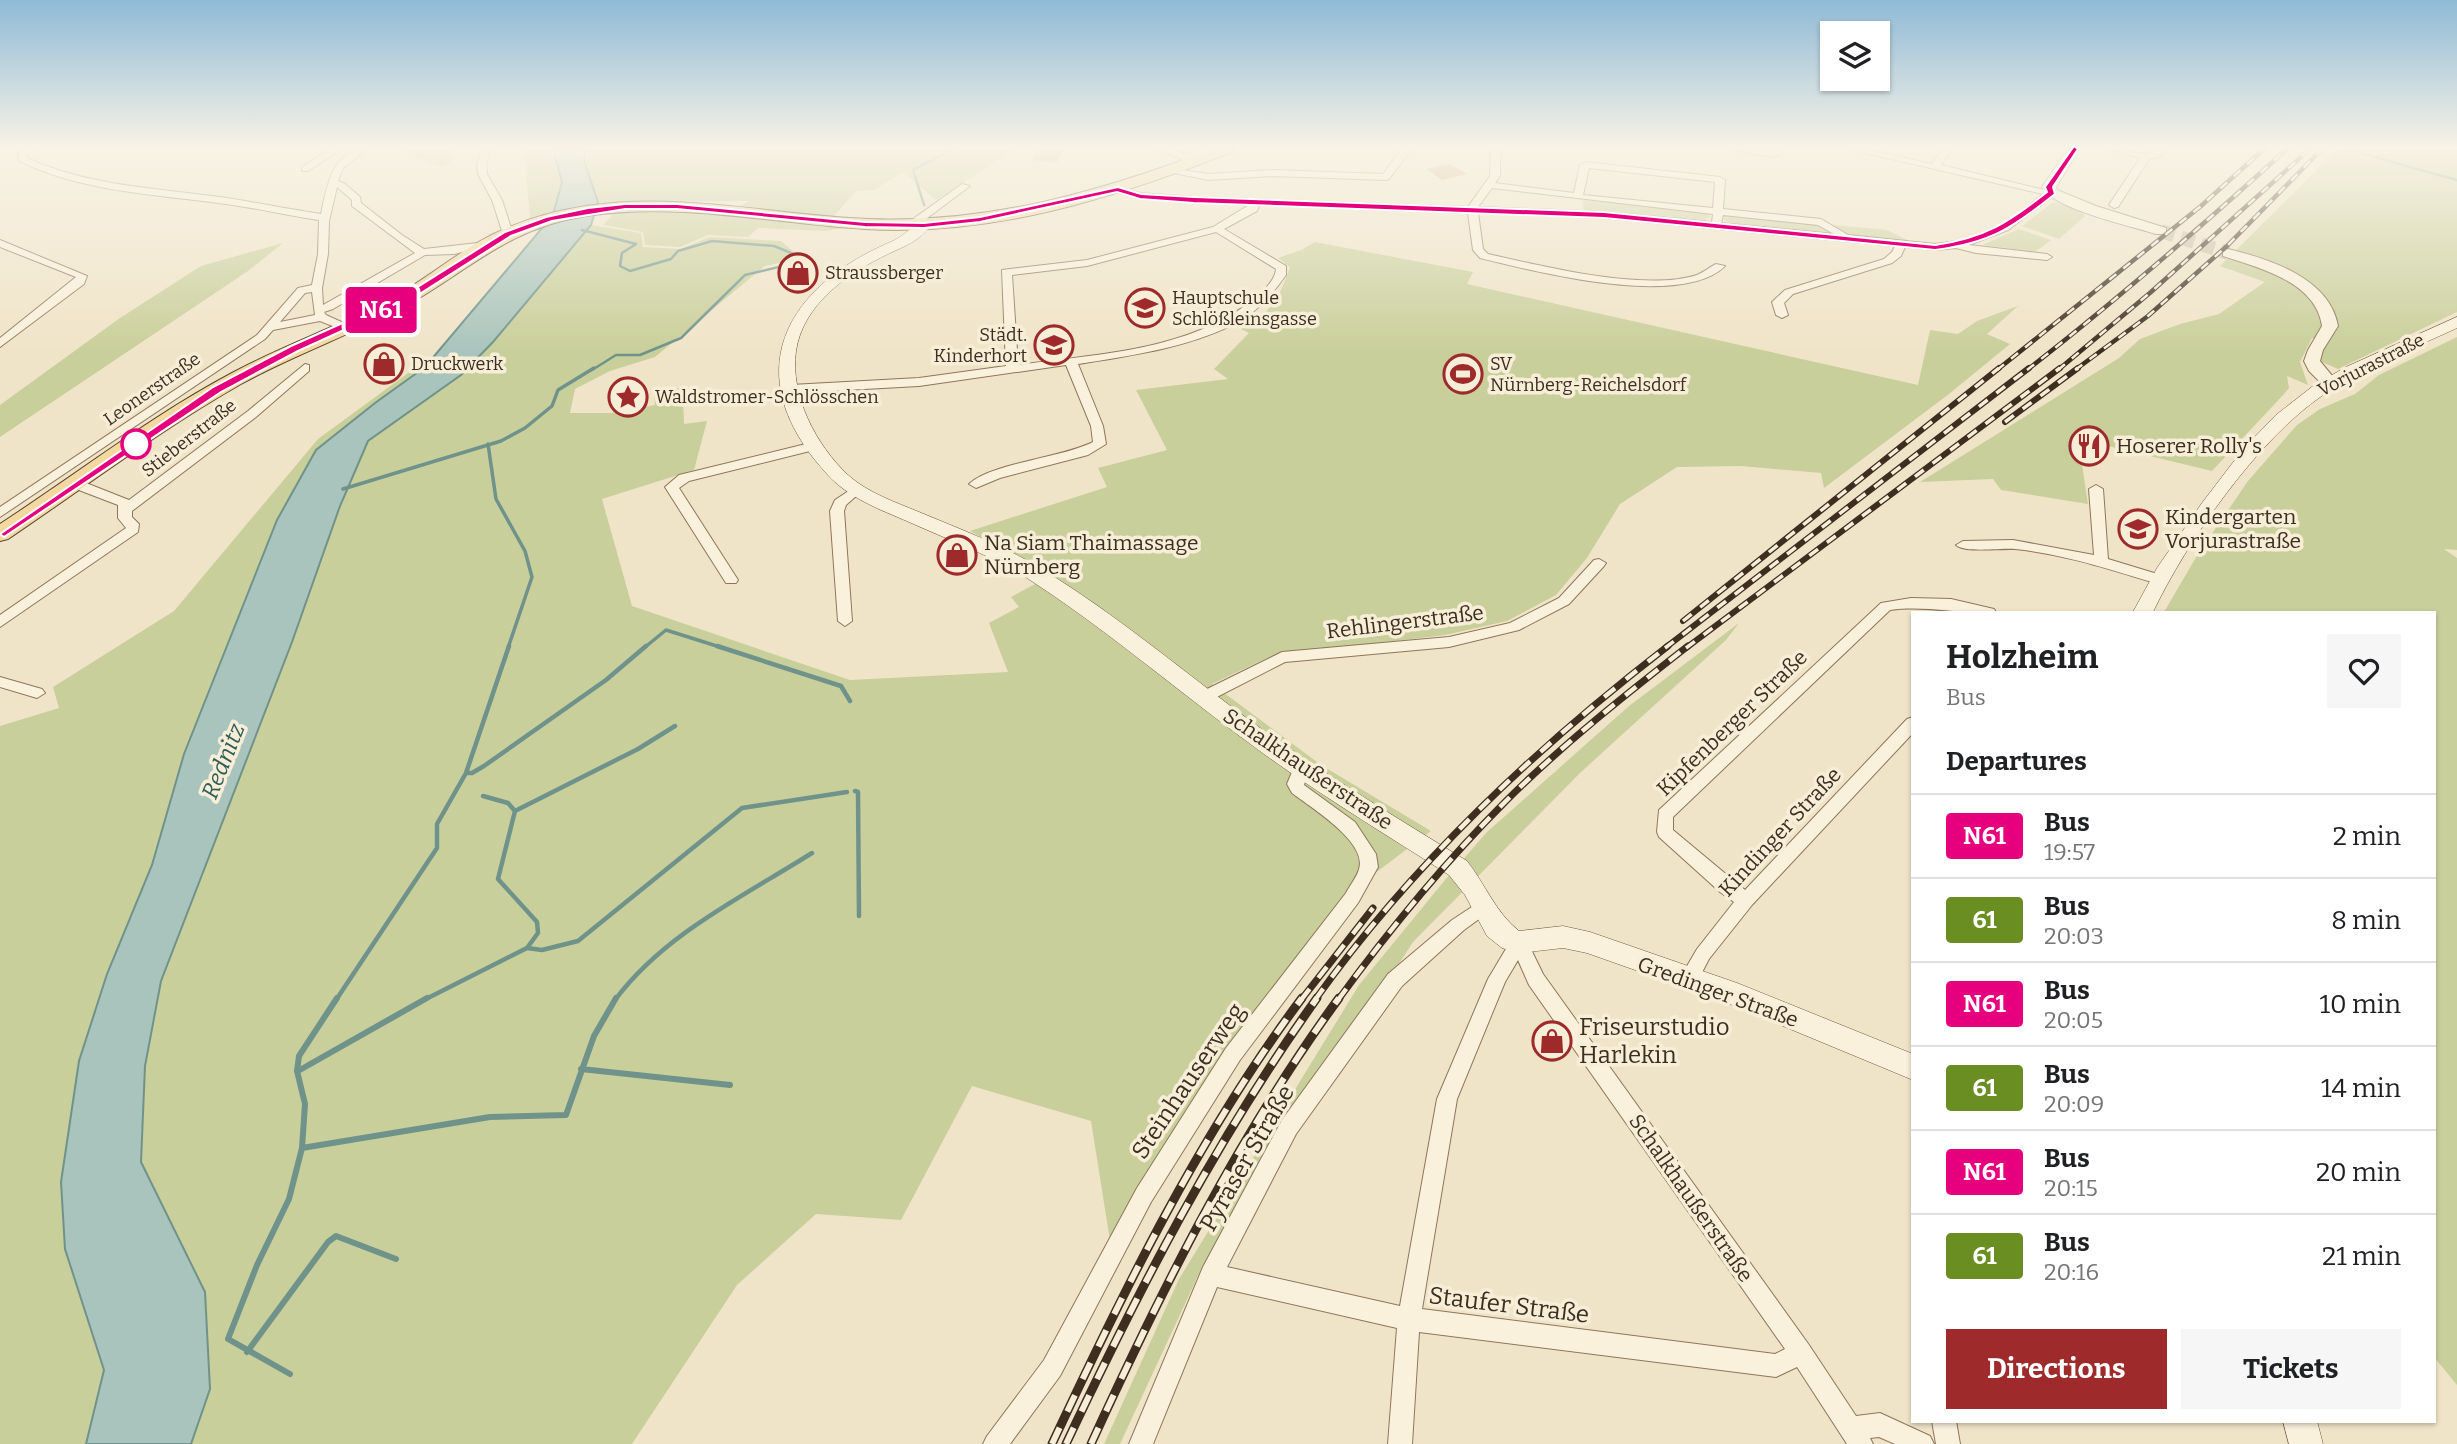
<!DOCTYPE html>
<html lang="en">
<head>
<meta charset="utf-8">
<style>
	body { margin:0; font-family:Bitter,serif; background:#f6f6f6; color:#202124; height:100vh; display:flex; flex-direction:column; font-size:26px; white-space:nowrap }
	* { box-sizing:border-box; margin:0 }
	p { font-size:23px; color:#757577 }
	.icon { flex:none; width:38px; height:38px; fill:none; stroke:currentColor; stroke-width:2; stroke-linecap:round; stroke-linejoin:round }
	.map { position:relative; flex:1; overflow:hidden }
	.details { position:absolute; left:1911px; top:611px; width:525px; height:812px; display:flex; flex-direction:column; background:#fff; border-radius:0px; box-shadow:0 2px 5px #0004 }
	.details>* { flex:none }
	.badge { padding:0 14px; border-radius:5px; font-size:24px; line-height:46px }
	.buttons { position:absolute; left:1820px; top:21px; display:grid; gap:14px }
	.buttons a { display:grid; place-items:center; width:70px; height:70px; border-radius:0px; background:#fff; box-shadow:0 2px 5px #0004; font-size:35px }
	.map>.badge { position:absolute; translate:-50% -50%; box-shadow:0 0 0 4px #fff }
	h2 { padding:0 35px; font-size:26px; line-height:63px }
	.round { display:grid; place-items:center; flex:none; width:74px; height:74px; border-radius:0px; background:#f6f6f6 }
	.overview { display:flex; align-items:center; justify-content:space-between; height:119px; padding:0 35px }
	h1 { font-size:33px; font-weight:700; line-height:52px }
	.cta { display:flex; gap:14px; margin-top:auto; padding:14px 35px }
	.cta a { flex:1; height:80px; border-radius:0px; background:#9e2a2b; color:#fff; font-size:28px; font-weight:700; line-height:80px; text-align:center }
	.cta a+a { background:#f6f6f6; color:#202124 }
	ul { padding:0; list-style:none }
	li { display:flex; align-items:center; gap:21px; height:84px; padding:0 35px; border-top:2px solid #e0e0e0 }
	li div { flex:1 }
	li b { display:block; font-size:26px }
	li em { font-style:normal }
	li .badge { min-width:77px; font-weight:700; text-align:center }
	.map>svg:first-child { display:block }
</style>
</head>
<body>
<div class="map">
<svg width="2457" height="1444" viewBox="0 0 2457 1444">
	<rect width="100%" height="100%" fill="#f0e4c8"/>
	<!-- green -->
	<path fill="#c9cf9b" d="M402,149H452L450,153L454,157L451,163L441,167L399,150Z
		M524,149H553L562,182L554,211L530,218Z
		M586,149H1015L936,200L903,172L874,190L856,191L834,216L850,227L825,231L758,228L748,237L708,235L680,247L645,245L643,232L603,225L615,212L656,211L725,216L749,201L598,202L584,161Z
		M2338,149H2457V312L2338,369L2322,362L2319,357L2326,344L2312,338L2300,362L2308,385L2287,376L2289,388L2285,393L2212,471L2104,445L2102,458H2081L2088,504L2001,490L1993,479L1920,482L2119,358L2140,339L2180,324L2219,314L2265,282L2220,266Z
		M1583,200L1710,212V217L1703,220L1584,211Z
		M2053,202L2080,210L2085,216L2059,239L2022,226Z
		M1724,214L1819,224L1837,234L1732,223L1724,220Z
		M591,225L641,233L643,247L681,249L709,237L781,241L801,258L765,266L655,357L610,371L575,389L570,413H612L655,405L654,393L679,388L683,398L684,424L707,421L694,470L602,499L632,606L850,680L1008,672L989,623L1019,607L1011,597L1035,584L1013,555L970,531L1107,487L1098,468L1167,450L1136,390L1228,379L1214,369L1249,333L1241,329C1270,314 1280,297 1290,267L1278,258L1301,250L1315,242L1473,272L1467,284L1918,385L1930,330L1958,334L1977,321L2018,306L1987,334L2010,344L1949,394L1824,488L1821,473L1741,466L1677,467L1620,504L1587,558L1556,595L1507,621L1445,635L1271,656L1212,684L1321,765L1431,831L1370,877L1271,1006L1111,1247L1091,1121L972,1086L901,1220L816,1214L737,1285L632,1444H191L210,1389L205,1292L141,1162L145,1066L161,981L292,642L340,506L368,441L461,375L493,342Z
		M1833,225L1887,230L1909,241L1848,235Z
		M2019,229L2051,240L2035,252L1982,245Z
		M283,243L248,271L0,437V405L120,318L201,266Z
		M2457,337V550L2444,549L2457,558V1385L2434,1357V612H2164L2198,554L2248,481L2297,425L2320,409L2355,394L2379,375Z
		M419,365L425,367L375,403L316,450L277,520L184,754L152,865L107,974L79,1061L61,1182L65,1249L104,1371L86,1444H0V726L59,708L53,687L174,611L318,439Z
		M1739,623L1726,640L1580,773L1413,942L1203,1265L1120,1444H1104L1179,1279L1359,985L1445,880L1487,832L1629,706Z"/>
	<!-- water -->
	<path fill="#a9c4bc" stroke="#6f938a" stroke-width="2" d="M553,149H586L584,161L598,202L591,225L493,342L461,375L368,441L340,506L292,642L161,981L145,1066L141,1162L205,1292L210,1389L191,1444H86L104,1370L65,1249L61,1182L79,1061L107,974L152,865L184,754L277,520L316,450L375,403L425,367L543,227L554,211L562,182Z"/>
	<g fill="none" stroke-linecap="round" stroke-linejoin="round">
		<!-- stream-far3 -->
		<path stroke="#6f938a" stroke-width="2.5" d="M2346,149L2457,180
			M924,205L913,170L953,149
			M582,230L636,244L622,253L620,266L630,271L671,259L678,251L712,241L774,246L808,260L745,275L681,338L640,355H616L592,370"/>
		<!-- stream-far2 -->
		<path stroke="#6f938a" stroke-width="3.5" d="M488,444L496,499L525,551L532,577L508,648
			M343,489L501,441L525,428L552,406L558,390L594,368
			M644,648L666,630L723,648"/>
		<!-- stream-far1 -->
		<path stroke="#6f938a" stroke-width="4.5" d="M717,646L841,686L850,701
			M466,773H472L484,766L606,680L646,646
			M855,791L858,792L859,916
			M483,796L508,803L515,811L498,879L537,922L538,933L527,948
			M515,811L638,749L675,726
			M336,1000L437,848V824L466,773L509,646
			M424,1000L527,948L542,950L578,941L742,808L847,792
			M615,1000C664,934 744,896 812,853"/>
		<!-- stream -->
		<path stroke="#6f938a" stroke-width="6" d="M581,1069L730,1085
			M298,1071L427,998
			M302,1148L490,1117L566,1115L594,1036L616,998
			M247,1352L328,1242L336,1236L396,1259
			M290,1374L228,1339L257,1265L289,1199L302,1148L305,1104L297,1071L299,1056L337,998"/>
	</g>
	<!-- building -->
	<path fill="#cf9f7d" d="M1039,149H1064L1056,163L1032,160Z
		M1449,164L1467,174L1442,180L1426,169Z"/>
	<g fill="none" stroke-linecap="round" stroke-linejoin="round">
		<!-- tertiary-tunnel -->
		<path stroke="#ccc0a6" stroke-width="14" stroke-dasharray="14 7" stroke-linecap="butt" d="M2161,231L2228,253"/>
		<!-- minor casing -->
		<g stroke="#8d765c" stroke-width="2">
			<path id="minor" d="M25,149H36L27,154V158C88,186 155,188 220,197C254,202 287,209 321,214C327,186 332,149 368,149L343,168L338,181L345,184L360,197L361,203L402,235L424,249L487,242L492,245L454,254L425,255L333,309L324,312L326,315L348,325V329H340L320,321L273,330L265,339L0,517V507L257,335L298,288L312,285L318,254L319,220C285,215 252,207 218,203C150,194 81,191 19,161L18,153ZM337,187L352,200V206L415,253L323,305L322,288L328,254L329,221ZM312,292L315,315L280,322L305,293Z
				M330,149H341L308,171H302V167Z
				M482,149H491L486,164L487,174L502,200L513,234L512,236L503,234L492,200L478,174L477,164Z
				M1159,149H1171L1187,155L1199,149H1210L1194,159L1199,162L1194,165Z
				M1402,149H1412L1389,179L1386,180L1274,176L1208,180L1165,171L1170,168L1208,174L1274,170L1383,174Z
				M1491,149H1500V176L1495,183L1574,193L1580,165L1585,162L1720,177L1725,180L1723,209L1821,219L1848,235L1935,244L1965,240L1991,231L2015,217L2043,194L1848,149H1864L1932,164L1943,149H1952L1941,165L2057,193L2008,230L1969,245L2047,254L2052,257L2047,260L1976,253L1956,248L1935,250L1905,247L1901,256L1892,263L1793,294L1784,303L1788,315L1782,318L1776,315L1772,302L1785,290L1884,259L1892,252L1895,246L1604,218L1478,213L1483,249L1488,254C1542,266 1644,292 1697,275C1704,272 1710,267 1716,264L1725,266C1681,309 1536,272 1480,258L1473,250L1468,213L1259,205L1257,211L1224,229L1286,266V275C1274,292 1259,310 1240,321C1193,347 1130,356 1078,364L1103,426L1106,444L1088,455L1000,478L976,488L969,484C991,463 1062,458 1093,442L1091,426L1066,365L919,386L791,393L785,389L791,385L919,378L1006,366L1002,270L1087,260L1213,227L1249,205L1141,199L1115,192V188L1141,193L1194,197L1468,207L1490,176ZM1589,168L1715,182L1713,208L1583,195ZM1492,188L1713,214L1712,222L1604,212L1478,207ZM1723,215L1818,225L1834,234L1721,223ZM1216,232L1276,269C1275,281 1263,291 1254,299C1190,351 1096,354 1018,365L1012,275L1087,266Z
				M1728,149L1771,151L1784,149L1781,154L1771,157Z
				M2110,149C2124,149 2146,159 2157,149H2167L2160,157L2149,159L2118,207L2114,208L2109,205L2140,158Z
				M962,184L970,186L914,228H906V224Z
				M0,240L87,276L84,284L0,347V338L76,277L0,247Z
				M305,364L309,365V371L256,417L132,511V517L139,524L138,532L0,627V615L126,528L118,518V505L71,487V481H81L129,500L248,411Z
				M814,442L818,443V449L689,481L679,488L738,580L736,583H726L665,487L679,475Z
				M2096,485L2103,489L2108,559L2164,576L2166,579L2164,582L2159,584C2111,570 2065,554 2015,549C2001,548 1964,553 1956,545L1963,541L2013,540L2094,555L2089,489Z
				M856,486L863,490L846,505L844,511L852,621L845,626L838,621L830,511L835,500Z
				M1599,559L1606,563L1604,566L1569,604L1519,630L1449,647L1285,662L1209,701H1199L1196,697L1199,693L1282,652L1449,637L1510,623L1559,598L1594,560Z
				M1911,598L1951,599L1994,609L1996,612C1961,615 1927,605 1890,610L1673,817V830L1745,890L1907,719L1913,717V733L1752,905L1709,959L1696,984L1689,986L1682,984L1680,978L1697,949L1734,902L1720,892L1659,837L1657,832L1659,810L1881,603Z
				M0,677L42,689L45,693L37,698L0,687Z
				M1301,763L1307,765L1309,769L1304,785L1355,822L1376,854L1378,867L1358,903L1240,1060L1151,1202L1060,1376L1010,1444H983L987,1436L1044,1360L1137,1188L1226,1048L1346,893C1350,885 1357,877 1359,869C1368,842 1310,807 1292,793L1287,784L1295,765Z
				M1484,899L1490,901L1493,906L1490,911L1464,930L1402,986L1296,1134L1227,1267L1400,1306L1437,1099L1488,979L1513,937L1519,934L1525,937L1543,974L1809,1345L1856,1416L1880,1413L1930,1436L1934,1444H1895L1879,1437L1870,1438L1873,1444H1847L1797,1367L1776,1377L1419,1332L1412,1444H1388L1397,1328L1217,1287L1153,1444H1129L1203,1267L1282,1120L1388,974L1452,920ZM1518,960L1529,985L1785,1349L1775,1354L1422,1309L1457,1099L1505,982Z
				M1932,1421H1956L1960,1444H1936Z"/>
		</g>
		<!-- tertiary casing -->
		<g stroke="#8d765c" stroke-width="2">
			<path id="tertiary" d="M2068,149H2080L2056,187L2057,190L2096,206L2166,228V234H2156C2131,226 2053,209 2042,187Z
				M2228,249C2269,259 2330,278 2338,326L2323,350L2320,361L2338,383L2336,386H2324L2309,371L2304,361L2308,350L2322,326C2316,282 2260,268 2223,256V250Z"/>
		</g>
		<!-- secondary casing -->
		<g stroke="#6f573f" stroke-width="1">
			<path id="secondary" d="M924,221L931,225C920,241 905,246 888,254C848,273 803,304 796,351C790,396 816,445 848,475C868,493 895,502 919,512C960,529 1002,545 1040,568C1118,615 1187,675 1260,728C1327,776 1397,818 1467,861C1485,884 1496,913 1519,931L1563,926L1590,932L1737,983L1913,1054V1080L1720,1000L1587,953L1563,948L1519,953L1502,948L1487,936L1465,895L1449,875C1379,830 1307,787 1241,737C1169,684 1102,626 1027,578C990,555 949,540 909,522C879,509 848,498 826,473C737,375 783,287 893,241C904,236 915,223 924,221Z
				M2457,317V328C2412,349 2364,367 2323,395C2257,440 2187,541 2153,612H2133L2157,568L2202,503L2244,448L2276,415L2313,386L2346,367Z
				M2283,1421H2317L2323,1444H2289Z"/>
		</g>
		<!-- primary casing -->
		<g stroke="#5b4430" stroke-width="2">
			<path id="primary" d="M1213,149H1235L1232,152C1114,198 992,237 864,229C771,223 679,202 586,216C509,228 472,268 409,304C354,334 295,354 241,384C160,430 85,487 8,539L0,541V524C77,474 151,416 232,373C284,345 340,326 392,298C421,282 447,261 475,244C509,224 547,212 586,206C682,192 773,215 868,219C989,224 1102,191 1213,149Z"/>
		</g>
		<!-- minor -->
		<use href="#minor" fill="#faf1dc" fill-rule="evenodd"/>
		<!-- tertiary -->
		<use href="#tertiary" fill="#faf1dc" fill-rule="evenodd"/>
		<!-- secondary -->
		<use href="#secondary" fill="#faf1dc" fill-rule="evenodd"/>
		<!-- primary -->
		<use href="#primary" fill="#f3d9a0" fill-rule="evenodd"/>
		<!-- rail-far3 casing -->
		<g stroke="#3d2e20" stroke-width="4.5">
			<path id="rail-far3" d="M1997,370L2201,206L2264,149
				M2027,370C2117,300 2202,226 2287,149
				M2058,370L2151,292L2310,149
				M2075,370L2148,316L2227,246L2322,149"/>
		</g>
		<!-- rail-far2 casing -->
		<g stroke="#3d2e20" stroke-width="6">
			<path id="rail-far2" d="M2005,422L2078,368
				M1683,621L1999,368
				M1665,648L2029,368
				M1686,648L2060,368"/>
		</g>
		<!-- rail-far1 casing -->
		<g stroke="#3d2e20" stroke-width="7">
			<path id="rail-far1" d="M1301,1000L1373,908
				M1315,1000C1413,863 1535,749 1668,646
				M1338,1000C1389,930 1444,863 1506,801C1562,745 1625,695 1688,646"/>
		</g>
		<!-- rail casing -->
		<g stroke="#3d2e20" stroke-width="9">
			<path id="rail" d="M1052,1444C1124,1290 1200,1134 1302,998
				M1066,1444C1139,1289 1217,1138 1317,998
				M1091,1444C1162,1289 1238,1136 1339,998"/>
		</g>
		<!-- rail-far3 -->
		<use href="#rail-far3" stroke="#f7eed8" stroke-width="2.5" stroke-dasharray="9" stroke-linecap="butt"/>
		<!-- rail-far2 -->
		<use href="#rail-far2" stroke="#f7eed8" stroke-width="3.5" stroke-dasharray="11" stroke-linecap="butt"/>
		<!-- rail-far1 -->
		<use href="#rail-far1" stroke="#f7eed8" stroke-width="4.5" stroke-dasharray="14" stroke-linecap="butt"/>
		<!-- rail -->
		<use href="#rail" stroke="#f7eed8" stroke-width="6" stroke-dasharray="18" stroke-linecap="butt"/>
	</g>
	<!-- sky -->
	<linearGradient id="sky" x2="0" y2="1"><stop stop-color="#8fbad6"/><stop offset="0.42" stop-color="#f8f3e6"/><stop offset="1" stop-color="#f8f3e6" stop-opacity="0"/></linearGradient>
	<rect width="2457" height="351" fill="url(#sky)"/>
	<!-- line -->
	<path fill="#e6007e" stroke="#fff" stroke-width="2" d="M2074,146L2078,149L2053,187L2055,194C2013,228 1990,243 1935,250L1604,218L1194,203L1140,199L1117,192L980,222L924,228L865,227L677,209H625L552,221L511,236L410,300L298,351L221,392L4,537L0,534L213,387L291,346L403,296L505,232L546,217L588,208L625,204H677L865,222L924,223L980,217L1118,187L1141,194L1194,197L1604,212L1935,245C1985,238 2009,222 2047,192L2045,187Z"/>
	<!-- icons -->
	<defs>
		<g id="shop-ring" transform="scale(2.0125)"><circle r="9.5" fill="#f7eed8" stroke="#9e2a2b" stroke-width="1.5"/><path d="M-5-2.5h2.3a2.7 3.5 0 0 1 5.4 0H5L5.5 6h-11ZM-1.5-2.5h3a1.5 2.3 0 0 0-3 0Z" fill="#9e2a2b"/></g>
		<g id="school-ring" transform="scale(2.0125)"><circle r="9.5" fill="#f7eed8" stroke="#9e2a2b" stroke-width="1.5"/><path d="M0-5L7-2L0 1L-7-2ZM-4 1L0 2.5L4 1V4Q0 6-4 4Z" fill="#9e2a2b"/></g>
		<g id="stadium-ring" transform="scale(2.0125)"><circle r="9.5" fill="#f7eed8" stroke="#9e2a2b" stroke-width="1.5"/><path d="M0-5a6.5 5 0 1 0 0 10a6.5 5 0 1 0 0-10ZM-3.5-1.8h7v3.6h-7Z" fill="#9e2a2b"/></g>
		<g id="sight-ring" transform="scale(2.0125)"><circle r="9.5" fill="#f7eed8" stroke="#9e2a2b" stroke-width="1.5"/><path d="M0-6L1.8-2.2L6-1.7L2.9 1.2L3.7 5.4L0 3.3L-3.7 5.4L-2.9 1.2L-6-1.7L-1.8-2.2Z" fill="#9e2a2b"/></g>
		<g id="restaurant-ring" transform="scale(2.0125)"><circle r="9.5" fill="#f7eed8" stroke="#9e2a2b" stroke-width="1.5"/><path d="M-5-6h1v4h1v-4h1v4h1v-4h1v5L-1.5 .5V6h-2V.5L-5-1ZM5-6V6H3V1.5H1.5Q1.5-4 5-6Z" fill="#9e2a2b"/></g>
	</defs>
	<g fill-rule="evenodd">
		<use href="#shop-ring" x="798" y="273"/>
		<use href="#school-ring" x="1145" y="308"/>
		<use href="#school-ring" x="1054" y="345"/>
		<use href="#shop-ring" x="384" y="364"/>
		<use href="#stadium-ring" x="1463" y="374"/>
		<use href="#sight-ring" x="628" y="397"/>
		<use href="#restaurant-ring" x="2089" y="446"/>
		<use href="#school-ring" x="2138" y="529"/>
		<use href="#shop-ring" x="957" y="555"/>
		<use href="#shop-ring" x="1552" y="1041"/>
	</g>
	<!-- markers -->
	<circle fill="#fff" stroke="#e6007e" stroke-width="3.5" cx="136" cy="444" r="14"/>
	<g text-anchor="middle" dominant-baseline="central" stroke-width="7" stroke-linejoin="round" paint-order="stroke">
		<!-- far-poi labels -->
		<g font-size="18" fill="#3d2e20" stroke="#f7eed8" text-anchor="start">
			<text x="825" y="273">Straussberger</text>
			<text x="1172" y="298">Hauptschule<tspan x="1172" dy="21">Schlößleinsgasse</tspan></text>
			<text x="1027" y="335" text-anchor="end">Städt.<tspan x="1027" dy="21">Kinderhort</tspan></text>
			<text x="411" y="364">Druckwerk</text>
			<text x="1490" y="364">SV<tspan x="1490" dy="21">Nürnberg-Reichelsdorf</tspan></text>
			<text x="655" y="397">Waldstromer-Schlösschen</text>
		</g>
		<!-- far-street labels -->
		<g font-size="18" fill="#3d2e20" stroke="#f7eed8">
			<text transform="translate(2371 365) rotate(-27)">Vorjurastraße</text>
			<text transform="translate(152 389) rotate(-35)">Leonerstraße</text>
			<text transform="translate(189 438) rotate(-38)">Stieberstraße</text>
		</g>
		<!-- poi labels -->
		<g font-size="21" fill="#3d2e20" stroke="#f7eed8" text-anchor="start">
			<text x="2116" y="446">Hoserer Rolly's</text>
			<text x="2165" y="517">Kindergarten<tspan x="2165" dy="24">Vorjurastraße</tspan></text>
			<text x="984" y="543">Na Siam Thaimassage<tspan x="984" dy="24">Nürnberg</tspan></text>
		</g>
		<!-- street labels -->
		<g font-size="21" fill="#3d2e20" stroke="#f7eed8">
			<text transform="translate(1405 622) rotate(-7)">Rehlingerstraße</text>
			<text transform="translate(1732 723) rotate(-44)">Kipfenberger Straße</text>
			<text transform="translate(1308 769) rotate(34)">Schalkhaußerstraße</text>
			<text transform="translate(1780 832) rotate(-47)">Kindinger Straße</text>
			<text transform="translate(1718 992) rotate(20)">Gredinger Straße</text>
			<text transform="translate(1691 1198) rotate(55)">Schalkhaußerstraße</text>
		</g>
		<!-- water labels -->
		<g font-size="23" font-style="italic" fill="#2f5d5a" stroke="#f7eed8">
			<text transform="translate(223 761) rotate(-68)">Rednitz</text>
		</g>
		<!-- near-poi labels -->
		<g font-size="24" fill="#3d2e20" stroke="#f7eed8" text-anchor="start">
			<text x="1579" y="1027">Friseurstudio<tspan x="1579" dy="28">Harlekin</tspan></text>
		</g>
		<!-- near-street labels -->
		<g font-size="24" fill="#3d2e20" stroke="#f7eed8">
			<text transform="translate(1188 1081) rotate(-56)">Steinhauserweg</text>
			<text transform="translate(1247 1158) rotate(-60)">Pyraser Straße</text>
			<text transform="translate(1509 1305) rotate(7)">Staufer Straße</text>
		</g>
	</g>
</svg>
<div class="buttons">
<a><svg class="icon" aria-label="layers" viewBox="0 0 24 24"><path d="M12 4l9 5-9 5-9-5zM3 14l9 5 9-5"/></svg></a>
</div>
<b class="badge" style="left:381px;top:310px;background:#e6007e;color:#fff">N61</b>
<section class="details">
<div class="overview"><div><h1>Holzheim</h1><p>Bus</p></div><a class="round"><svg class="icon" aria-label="heart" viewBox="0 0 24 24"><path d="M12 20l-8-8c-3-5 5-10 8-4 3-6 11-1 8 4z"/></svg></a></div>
<h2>Departures</h2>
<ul>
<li><span class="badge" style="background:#e6007e;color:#fff">N61</span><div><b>Bus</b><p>19:57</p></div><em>2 min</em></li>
<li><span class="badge" style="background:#6b8e23;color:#fff">61</span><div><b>Bus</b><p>20:03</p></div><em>8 min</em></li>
<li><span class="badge" style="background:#e6007e;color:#fff">N61</span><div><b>Bus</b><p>20:05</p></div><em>10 min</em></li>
<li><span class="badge" style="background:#6b8e23;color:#fff">61</span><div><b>Bus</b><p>20:09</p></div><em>14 min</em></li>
<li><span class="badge" style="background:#e6007e;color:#fff">N61</span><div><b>Bus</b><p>20:15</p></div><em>20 min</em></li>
<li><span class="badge" style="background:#6b8e23;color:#fff">61</span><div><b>Bus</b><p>20:16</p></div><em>21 min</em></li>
</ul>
<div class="cta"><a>Directions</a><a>Tickets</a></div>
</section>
</div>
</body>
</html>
